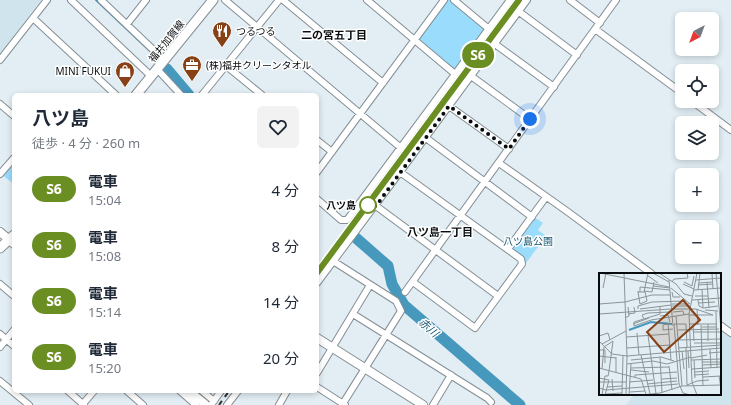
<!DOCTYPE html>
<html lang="ja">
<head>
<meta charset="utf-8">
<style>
	body { margin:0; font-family:"Noto Sans","Noto Sans JP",sans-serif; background:#f2f2f3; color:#1f2937; height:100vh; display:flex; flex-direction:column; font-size:15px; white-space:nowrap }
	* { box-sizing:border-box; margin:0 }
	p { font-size:13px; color:#747a83 }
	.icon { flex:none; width:22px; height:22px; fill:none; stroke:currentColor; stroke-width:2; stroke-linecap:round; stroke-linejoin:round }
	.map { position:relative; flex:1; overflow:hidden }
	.drawer { position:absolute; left:12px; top:93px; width:307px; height:300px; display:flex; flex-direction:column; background:#fff; border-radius:6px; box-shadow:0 2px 6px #0003 }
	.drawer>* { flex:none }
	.badge { padding:0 8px; border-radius:13px; font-size:14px; line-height:26px }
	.needle { width:26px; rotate:221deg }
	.fabs { position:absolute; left:675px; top:12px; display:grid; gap:8px }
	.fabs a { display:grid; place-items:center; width:44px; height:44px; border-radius:6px; background:#fff; box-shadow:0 2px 6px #0003; font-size:20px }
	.you { position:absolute; width:20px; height:20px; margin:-10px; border:3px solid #fff; border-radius:50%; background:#1a73e8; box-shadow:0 0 0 6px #1a73e833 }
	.map>.badge { position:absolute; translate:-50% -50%; box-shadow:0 0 0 2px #fff }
	.round { display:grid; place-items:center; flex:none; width:42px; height:42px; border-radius:6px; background:#f2f2f3 }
	.head { display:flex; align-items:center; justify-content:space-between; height:68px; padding:0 20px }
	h1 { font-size:19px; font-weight:700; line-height:30px }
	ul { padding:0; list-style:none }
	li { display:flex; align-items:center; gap:12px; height:56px; padding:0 20px }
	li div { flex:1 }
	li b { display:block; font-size:15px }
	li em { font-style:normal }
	li .badge { min-width:44px; font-weight:700; text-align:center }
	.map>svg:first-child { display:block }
</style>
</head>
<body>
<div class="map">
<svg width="731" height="405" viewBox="0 0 731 405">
	<rect width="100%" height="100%" fill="#e2eef4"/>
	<!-- built -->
	<path fill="#cfe4ed" d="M0,0H41L0,53Z
		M720,329L731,337V405H626L634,394H720Z"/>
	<!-- green -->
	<path fill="#99dcfc" d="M444,0H454L489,29L455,74L415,40Z
		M14,162V184L2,175Z
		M534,217L543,223L538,230L546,236L526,263L508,249Z"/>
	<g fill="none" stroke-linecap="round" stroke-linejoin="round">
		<!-- stream -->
		<path stroke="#4698bc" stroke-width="2" d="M96,0L151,52"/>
		<!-- river -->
		<path stroke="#4698bc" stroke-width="11" d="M167,69L189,95
			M356,238L388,266L392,284L404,305L520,405"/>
		<!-- street casing -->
		<g stroke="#848f95" stroke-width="8">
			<path id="street" d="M71,0L151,76
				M101,0L164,60
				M225,0L401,148
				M283,0L383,83
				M367,0L455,74
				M454,0L489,29
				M570,0L600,23
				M518,11L577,55
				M33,18L116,95
				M127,24L146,0
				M595,29L682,93
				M495,44L554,87
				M0,60L47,0
				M225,65L262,95
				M157,69L181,95
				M471,76L530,119
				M202,95L279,0
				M692,101L731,130
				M0,104L14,116
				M449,106L509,149
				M426,138L532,217
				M317,140L332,152
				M499,163L568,212L652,274
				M317,172L444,0
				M400,172L521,259L522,264L475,328L413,282
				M0,174L14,158
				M317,199L341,220H347L510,0
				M376,206L498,296
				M508,249L546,197
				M333,261L396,301L401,311L342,405
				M317,283L400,172L527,0
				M0,284L14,296
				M405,292L616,0
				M353,314L487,398L491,402
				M720,325L731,333
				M0,334L14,346
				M0,347L14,330
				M317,373L370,285
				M0,381L29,405
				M317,387L345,405
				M68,391L84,405
				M127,391L143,405
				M180,391L196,405
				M202,391L214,401
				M82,405L94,391
				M211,405L221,391
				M227,405L238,391
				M279,405L287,391
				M433,405L451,375"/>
		</g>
		<!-- secondary casing -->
		<g stroke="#848f95" stroke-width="10">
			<path id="secondary" d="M0,232L14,244
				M317,338L423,405
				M189,391L205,404"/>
		</g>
		<!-- primary casing -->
		<g stroke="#848f95" stroke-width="11">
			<path id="primary" d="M136,95L213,0
				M0,248L14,235"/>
		</g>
		<!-- street -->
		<use href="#street" stroke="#fff" stroke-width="6"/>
		<!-- secondary -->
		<use href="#secondary" stroke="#fff" stroke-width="8"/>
		<!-- primary -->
		<use href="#primary" stroke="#fff" stroke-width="9"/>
		<!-- rail -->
		<path stroke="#2c3134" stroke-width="2" stroke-dasharray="5 5" stroke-linecap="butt" d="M317,273L519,0
			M219,405L229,391"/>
	</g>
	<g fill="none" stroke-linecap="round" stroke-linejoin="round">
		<!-- line casing -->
		<g stroke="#fff" stroke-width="9">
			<path id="line" d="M317,273L519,0"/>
		</g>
		<!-- line -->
		<use href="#line" stroke="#6b8e23" stroke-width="6"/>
		<!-- walk -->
		<path stroke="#080c0e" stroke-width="4" stroke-dasharray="0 7.2" d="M368,205L376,206L449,106L509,149L530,119"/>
	</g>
	<!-- icons -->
	<defs>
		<g id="restaurant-pin" transform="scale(1)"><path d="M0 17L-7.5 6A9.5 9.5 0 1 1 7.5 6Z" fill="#864216" stroke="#fff"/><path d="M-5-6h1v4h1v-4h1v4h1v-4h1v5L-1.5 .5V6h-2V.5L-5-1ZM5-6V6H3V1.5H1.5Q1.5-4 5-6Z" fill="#fff"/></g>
		<g id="office-pin" transform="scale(1)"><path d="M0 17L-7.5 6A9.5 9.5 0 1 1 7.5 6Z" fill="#864216" stroke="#fff"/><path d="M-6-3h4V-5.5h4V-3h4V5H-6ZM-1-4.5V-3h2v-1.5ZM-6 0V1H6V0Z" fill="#fff"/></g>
		<g id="shop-pin" transform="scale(1)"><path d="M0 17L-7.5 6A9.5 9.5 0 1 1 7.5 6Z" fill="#864216" stroke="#fff"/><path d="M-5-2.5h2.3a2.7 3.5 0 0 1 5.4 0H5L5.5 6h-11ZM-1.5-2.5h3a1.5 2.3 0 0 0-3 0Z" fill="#fff"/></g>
	</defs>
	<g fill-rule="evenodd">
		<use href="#restaurant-pin" x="222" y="31"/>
		<use href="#office-pin" x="192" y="65"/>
		<use href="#shop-pin" x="125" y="71"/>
	</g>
	<!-- markers -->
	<circle fill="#fff" stroke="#6b8e23" stroke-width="2" cx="368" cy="205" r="8"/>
	<g text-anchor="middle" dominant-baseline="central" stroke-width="3" stroke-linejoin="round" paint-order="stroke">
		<!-- poi labels -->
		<g font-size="10" fill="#080c0e" stroke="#fff" text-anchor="start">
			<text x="236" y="31">つるつる</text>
			<text x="206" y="65">(株)福井クリーンタオル</text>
			<text x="111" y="71" text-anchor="end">MINI FUKUI</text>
		</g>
		<!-- street labels -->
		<g font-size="10" fill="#080c0e" stroke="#fff">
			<text transform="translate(166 41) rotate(-51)">福井加賀線</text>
		</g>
		<!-- stop labels -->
		<g font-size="10" font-weight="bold" fill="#080c0e" stroke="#fff" text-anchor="end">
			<text x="356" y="205">八ツ島</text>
		</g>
		<!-- park labels -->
		<g font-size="10" fill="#12546d" stroke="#fff">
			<text x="528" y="241">八ツ島公園</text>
		</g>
		<!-- neighbourhood labels -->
		<g font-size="11" font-weight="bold" fill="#080c0e" stroke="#fff">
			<text x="334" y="34">二の宮五丁目</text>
			<text x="440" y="231">八ツ島一丁目</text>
		</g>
		<!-- water labels -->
		<g font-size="11" font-style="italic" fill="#165770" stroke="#fff">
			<text transform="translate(429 327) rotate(41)">赤川</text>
		</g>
	</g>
	<!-- overview -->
	<g transform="translate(599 273)">
		<rect width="122" height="122" fill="#e2eef4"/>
		<path fill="none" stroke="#4698bc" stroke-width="2" d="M30,57L52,49L73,51"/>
		<path fill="none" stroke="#8b9498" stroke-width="1" d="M1,0L70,14M25,0L28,83M54,0L70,9M60,0L77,11L85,21L93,23M113,0L114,16M117,0L122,56M48,2L59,10M70,7L74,53M97,7L122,5M73,9L75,6L89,5L88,0M85,9L93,13L95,3M108,9L110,35M100,10L114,9M84,11L95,16M99,12L114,11M54,13L71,15M4,15L7,0M72,15L91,31M103,16L104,35M95,17L122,15M99,17L101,0M39,18V19L41,31L48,28L46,19H39M45,18L53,19L55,9M41,19V14L71,17M45,19L49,0M73,19L74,24H81M96,23H109M93,27L122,25M99,27L100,33L104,35L119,33M99,30L116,29M0,31L26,29L53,22H71M73,31H90M61,33V41L35,49V53L52,47L90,41M73,33H91M39,36V33L53,29L87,28M41,36L72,32M74,36H97L114,42M98,36L99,52M106,37L119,38M117,38L118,95M74,39L84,38L85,42M0,41L72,36M29,41L36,40L35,34M90,42H114M61,43L69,42L71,49M77,43L83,113M26,45L30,43L29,34M45,46L43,42L49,40L70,39M69,50L72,87M34,51L50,45M69,51L64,52V57L74,56M91,51H118M109,51V68M94,52L95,68M102,52L104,113M103,54H118M79,57L120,56M94,59H122M38,60L40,82M49,62L57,121M0,63L9,60L11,67M27,64L70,61M78,67L122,66M0,68L13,81L28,83M95,70H122M3,71L27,58M5,74L14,68L10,98M87,74L88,113M88,74L87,51H75L80,111L84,120L91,122M28,75L71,72M79,75L122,72M111,76L112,95M0,77H6V90M83,78L85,96M89,78L90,95M110,80L122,79M42,82L51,121M0,83L17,85M28,83L122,75M61,84L63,120M92,85L108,82M32,87L62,84L75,88M92,87L122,86M95,87L96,105M103,89H122M28,91L54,88L68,91L92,84M103,92L122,91M70,93L73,117M0,95L42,106L47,121M32,95L70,94M3,96L5,74M93,96L122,94M32,97L50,99M17,99V84M96,99L110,98M95,102L110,101M120,103L122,115M36,104V102L78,99M104,104L122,103M0,105L10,107L6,122M13,106L14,118M63,106L78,105M0,109H27M30,109L54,107M48,111L78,108M88,112L98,108L110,107M8,114L23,113M0,115L7,117L79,111M31,119L46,118M7,121L23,120M3,122L6,103H9L10,98M23,122L24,83M27,122L28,83M30,122L32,90M43,122L61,120L83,113L122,112M98,122L93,109L90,41L98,0"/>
		<path fill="#864216" fill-opacity="0.15" stroke="#864216" stroke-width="2" d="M84,27L101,47L65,79L48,59Z"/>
		<rect width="122" height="122" fill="none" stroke="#080c0e" stroke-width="2"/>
	</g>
</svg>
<div class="fabs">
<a><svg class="needle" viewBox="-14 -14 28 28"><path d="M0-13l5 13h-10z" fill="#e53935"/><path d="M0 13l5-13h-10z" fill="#747a83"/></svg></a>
<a><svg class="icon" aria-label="locate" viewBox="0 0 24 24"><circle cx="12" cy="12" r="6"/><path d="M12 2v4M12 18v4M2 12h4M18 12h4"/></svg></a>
<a><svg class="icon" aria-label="layers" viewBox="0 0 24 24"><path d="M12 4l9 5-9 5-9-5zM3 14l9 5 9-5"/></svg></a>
<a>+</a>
<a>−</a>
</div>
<div class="you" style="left:530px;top:119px"></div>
<b class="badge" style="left:478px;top:55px;background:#6b8e23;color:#fff">S6</b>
<section class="drawer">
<div class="head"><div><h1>八ツ島</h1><p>徒歩 · 4 分 · 260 m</p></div><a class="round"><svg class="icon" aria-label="heart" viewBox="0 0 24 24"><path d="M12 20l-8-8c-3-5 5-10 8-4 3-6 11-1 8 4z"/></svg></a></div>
<ul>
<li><span class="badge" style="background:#6b8e23;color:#fff">S6</span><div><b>電車</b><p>15:04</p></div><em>4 分</em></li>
<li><span class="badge" style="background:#6b8e23;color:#fff">S6</span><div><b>電車</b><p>15:08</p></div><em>8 分</em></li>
<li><span class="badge" style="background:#6b8e23;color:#fff">S6</span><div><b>電車</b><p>15:14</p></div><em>14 分</em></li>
<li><span class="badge" style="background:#6b8e23;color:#fff">S6</span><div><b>電車</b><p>15:20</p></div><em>20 分</em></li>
</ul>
</section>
</div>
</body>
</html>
